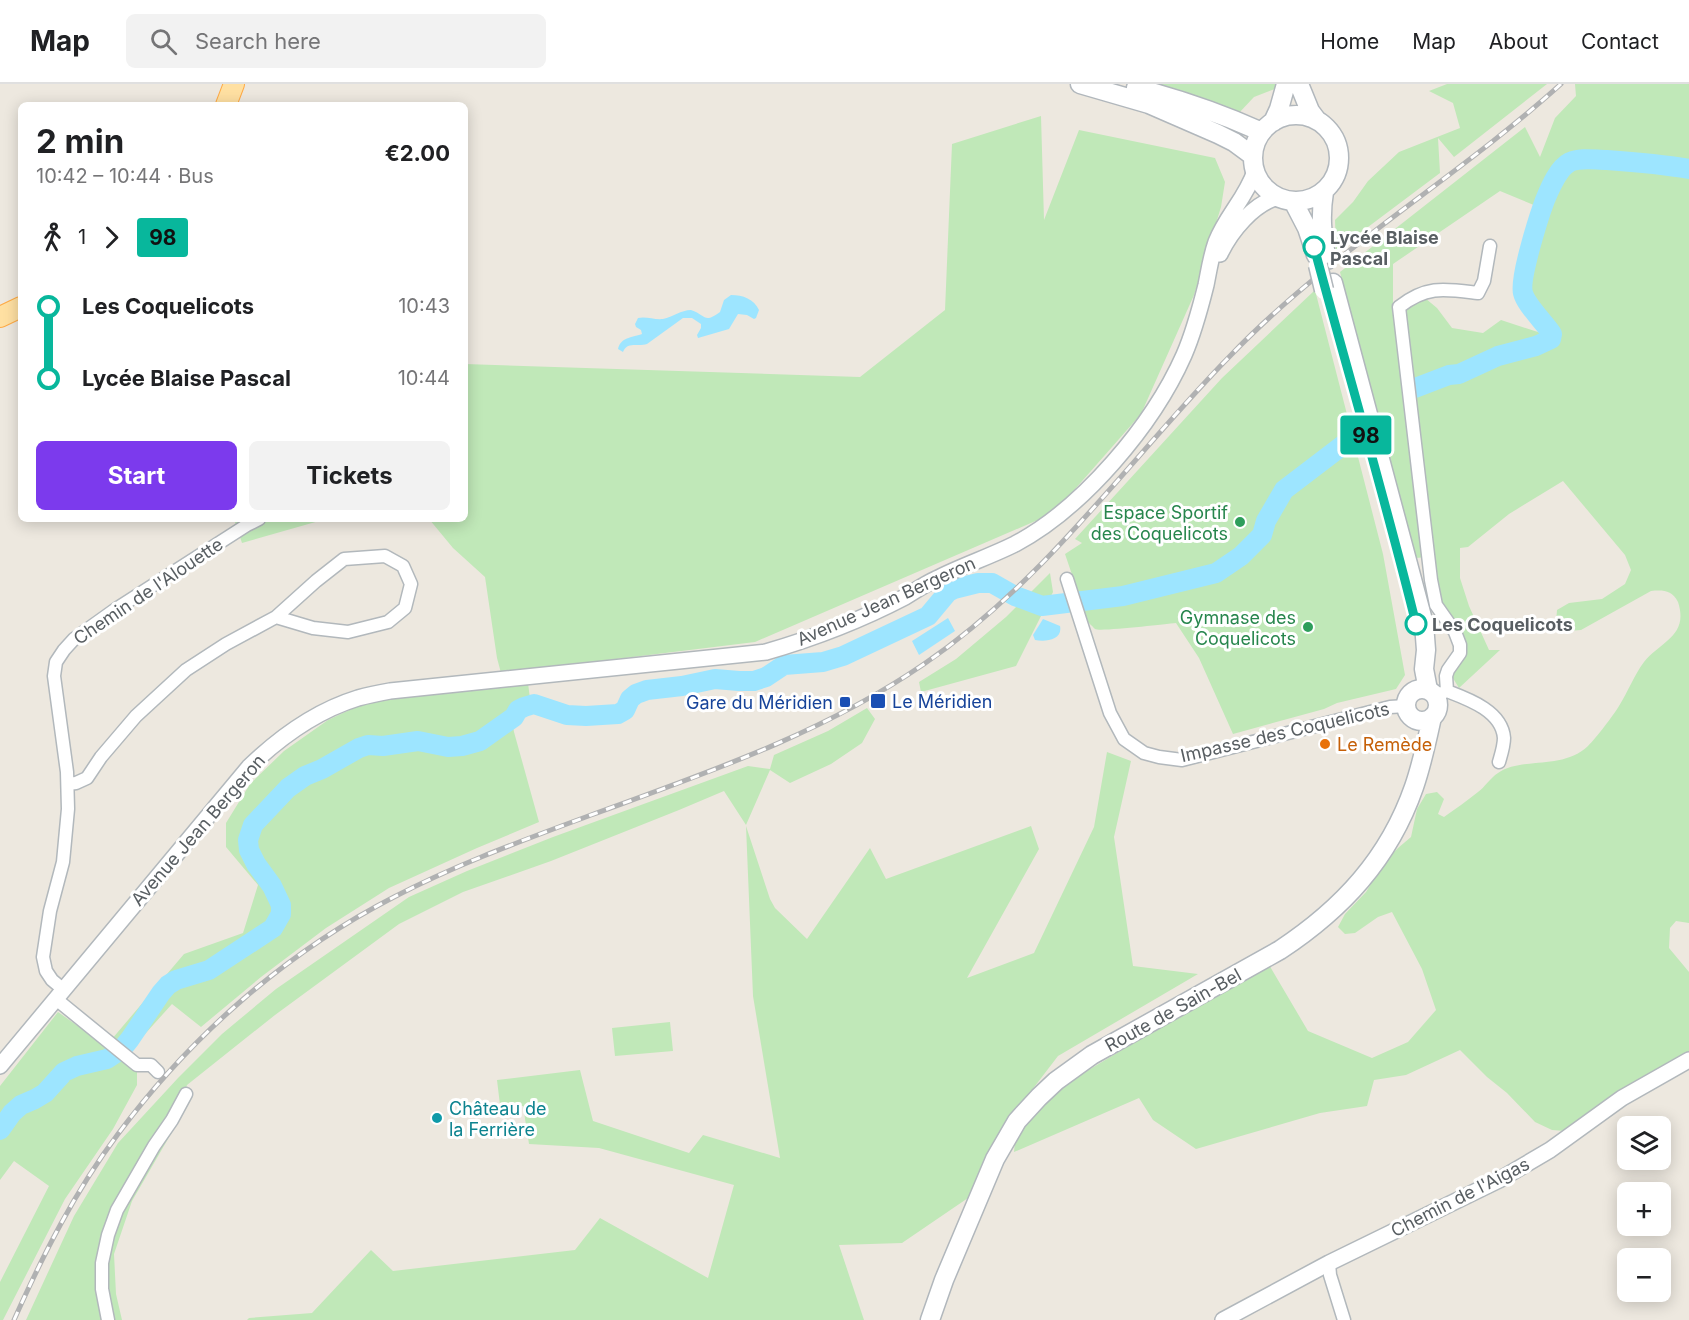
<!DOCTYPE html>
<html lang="en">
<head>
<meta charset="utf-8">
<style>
	body { margin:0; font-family:Inter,sans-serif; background:#f2f2f2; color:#202124; height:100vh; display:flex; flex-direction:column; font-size:22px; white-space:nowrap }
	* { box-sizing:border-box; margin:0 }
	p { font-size:20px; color:#757577 }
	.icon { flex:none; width:33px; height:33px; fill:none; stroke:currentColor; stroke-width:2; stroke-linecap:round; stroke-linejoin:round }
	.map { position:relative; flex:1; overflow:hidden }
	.sheet { position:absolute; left:18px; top:18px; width:450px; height:420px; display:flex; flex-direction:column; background:#fff; border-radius:9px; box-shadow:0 3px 15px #0003 }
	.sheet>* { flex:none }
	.badge { padding:0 12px; border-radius:4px; font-size:21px; line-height:39px }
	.tools { position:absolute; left:1617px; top:1032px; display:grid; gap:12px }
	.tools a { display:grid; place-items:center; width:54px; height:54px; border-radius:9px; background:#fff; box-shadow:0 3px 15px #0003; font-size:30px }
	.map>.badge { position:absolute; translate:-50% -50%; box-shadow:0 0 0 3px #fff }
	.legs { display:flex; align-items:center; gap:9px; height:66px; padding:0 18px; font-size:20px }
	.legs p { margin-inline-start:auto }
	.overview { display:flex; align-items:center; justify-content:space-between; height:102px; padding:0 18px }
	h1 { font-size:33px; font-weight:700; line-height:45px }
	.button { display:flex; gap:12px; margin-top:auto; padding:12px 18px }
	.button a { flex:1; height:69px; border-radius:9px; background:#7c3aed; color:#fff; font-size:24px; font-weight:700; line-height:69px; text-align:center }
	.button a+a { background:#f2f2f2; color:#202124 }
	ul { padding:0 18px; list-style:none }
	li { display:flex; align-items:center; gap:21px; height:72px; font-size:22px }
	li i { display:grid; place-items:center; width:9px; height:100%; margin:0 8px; background:currentColor }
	li i::after { content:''; width:15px; height:15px; margin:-8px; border:4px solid; border-radius:50%; background:#fff }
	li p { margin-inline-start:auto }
	li:first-child i { background:linear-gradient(#0000 50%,currentColor 0) }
	li:last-child i { background:linear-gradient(currentColor 50%,#0000 0) }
	header { display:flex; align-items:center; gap:36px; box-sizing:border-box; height:84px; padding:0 30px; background:#fff; border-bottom:2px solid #e0e0e0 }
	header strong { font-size:28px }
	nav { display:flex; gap:33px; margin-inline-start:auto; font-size:21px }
	.search { width:420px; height:54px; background:#f2f2f2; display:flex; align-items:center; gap:15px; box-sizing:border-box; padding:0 21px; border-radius:9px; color:#757577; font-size:22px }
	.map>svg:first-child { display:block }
</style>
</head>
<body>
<header>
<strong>Map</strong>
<div class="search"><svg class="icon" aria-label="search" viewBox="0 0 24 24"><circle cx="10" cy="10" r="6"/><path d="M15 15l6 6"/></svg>Search here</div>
<nav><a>Home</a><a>Map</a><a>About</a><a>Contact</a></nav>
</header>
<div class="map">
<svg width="1689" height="1236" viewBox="0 0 1689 1236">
	<rect width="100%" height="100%" fill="#ede8df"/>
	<!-- green -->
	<path fill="#c0e8b8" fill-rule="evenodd" d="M1146,0H1280V3L1254,13L1238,30Z
		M1447,0H1547L1454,73L1438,54L1440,89L1336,167L1335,136L1353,118L1368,97L1399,68L1460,44L1453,19L1429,7Z
		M1575,0H1689V839L1676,837L1670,844L1669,864L1689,888V969L1624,1004L1565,1047L1552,1046L1535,1038L1507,1009L1487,993L1460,966L1406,991L1374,996L1367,1022L1320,1029L1196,1065L1153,1036L1139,1014L1014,1068L1017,1037L1065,1000L1268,879L1308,947L1372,974L1408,958L1436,926L1422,885L1392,828L1378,833L1355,849L1345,850L1338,843L1345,830L1366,808L1384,778L1398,764L1411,753L1417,725L1426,710L1437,708L1444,715L1438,730L1444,733C1455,725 1467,717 1478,708C1485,703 1490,694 1498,689C1523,672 1561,687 1588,662C1596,654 1613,632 1619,622C1628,608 1634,591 1644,578C1661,557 1689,552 1678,518C1672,506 1663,506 1651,507L1581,546L1568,547L1556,539L1557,526L1569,519L1602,515L1625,500L1631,486L1625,471L1563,397L1509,430L1468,463L1460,464V494L1469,522L1489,566H1500L1459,604L1448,586L1459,569L1436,521L1427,473L1416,474L1340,188L1525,43L1540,73L1555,34L1576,12ZM1500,107L1546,126L1526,197C1526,222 1546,230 1555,251L1553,256L1545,261L1541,249L1501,236L1483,249L1452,244L1437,224L1425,214L1393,234V180Z
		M1041,32L1044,136L1079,46L1215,74L1225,98L1221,123L1194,211L1141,330L1054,429L755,558L501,589L497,574L485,493L453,464L429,435H465V280L860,293L945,226L952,60Z
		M1314,207L1316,210L1383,470L1405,591L1396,605L1337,619L1324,625L1233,650L1199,574L1176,539C1164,540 1100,548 1095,545C1094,544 1089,539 1088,538L1065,470L1082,459L1075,455L1222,294Z
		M234,435H326L242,459Z
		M1050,489L1053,508L1016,582L921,608L919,598L956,575L1006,533Z
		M527,591L530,615L510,626L514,648L539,738L477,764L389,804L326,844L261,893L201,943L172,920L127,970L137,981V1001L113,1045L65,1115L3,1236H0V1198L49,1102L14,1077L0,1096V1002L58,928L106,962L184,870L243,849L258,801L226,763V739L250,700L284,667L328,636L390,607Z
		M867,624L875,635L862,659L831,680L790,699L770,686L746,741L724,707L679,726L551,777L463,808L399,840L275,931L187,1001L172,1048L132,1117L114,1170L116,1210L122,1236H26L74,1132L118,1059L178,994L222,950L276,905L409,813L467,787L553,753L748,682L770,685L774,671L828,647Z
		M1107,668L1131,677L1114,753L1133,882L1198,890L1058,972L1002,1045L968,1114L902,1159L839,1161L864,1236H247L249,1234L312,1229L371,1166L393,1187L575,1166L600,1134L708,1194L734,1101L599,1064L529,1060L523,1022L500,1021L497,996L580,986L593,1037L689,1069L703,1051L780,1074L753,912L746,742L770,815L775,824L807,855L870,764L886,795L1031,742L1039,765L967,894L1034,869L1094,743Z
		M670,938L673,967L615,972L612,944Z"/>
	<!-- water -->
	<path fill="#9de5ff" d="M731,211C743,211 754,215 759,226L756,234L754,235L747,231L738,230L729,245L698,254L697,251L701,244V240L692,234H683L647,260C638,263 627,257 623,268L618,265C621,253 631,254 642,250L641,246L636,243L635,240L638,234C646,232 654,236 663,235C673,233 681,226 691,226C706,231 704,240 720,228L724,216Z
		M948,534L955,547L919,571L912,557Z
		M1043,535L1060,542C1063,556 1046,558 1035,556L1033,551Z"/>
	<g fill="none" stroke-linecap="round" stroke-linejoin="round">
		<!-- river -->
		<path stroke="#9de5ff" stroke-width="20" d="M1415,304L1449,291L1459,290L1498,272L1536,262L1551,255L1552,250C1544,238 1526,221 1523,209C1519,195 1539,132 1545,116C1550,104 1558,84 1570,78C1581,73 1595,76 1607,76C1635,78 1661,80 1689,85
			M0,1046L12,1029L21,1021L35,1015L45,1009L64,988L77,982L107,975L122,965L130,955L161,909L168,901L176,896L209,886L273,844L281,830V821L272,802L256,780L249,766L248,756L253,741L288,704L305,692L322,685L359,664L368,661L383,662L418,657L448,663L462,662L480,657L514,633L518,626L524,623L534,620L567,631L586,632L618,630L625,626L630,615L636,610L647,606L682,602L715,595L739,597H754L766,593L784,581L823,578L843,572L928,532L948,508L954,505L978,499H992L1015,512L1042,522L1123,512L1216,489L1241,472L1262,451L1266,437L1284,406L1347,358"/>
		<!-- minor casing -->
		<g stroke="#b2b8bc" stroke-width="15">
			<path id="minor" d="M1067,495L1110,629L1124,655L1144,669L1159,673L1182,676L1390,623L1406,622
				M1447,607L1446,592L1448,586L1460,569V561L1455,548L1436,521L1431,496L1399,223C1427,201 1445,205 1478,209L1484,197L1490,162
				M1435,612L1447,607C1468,615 1502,627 1504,654C1504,662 1501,671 1499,678
				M68,700L76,699L87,694L101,673L136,632L186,586L226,560L276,533L316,497L344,475L385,472L403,482L411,500L405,524L388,538L348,548L313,544L276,533
				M64,906L52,896L46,887L43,873L50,827L63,778L68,725L67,688L54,592L56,578L64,566L74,555L116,525L247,441L259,435
				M56,915L137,981H151L158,988
				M1329,1179L1330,1191L1344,1236
				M108,1236L102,1205V1179L108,1151L117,1126L154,1062L172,1036L186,1010"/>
		</g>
		<!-- tertiary casing -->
		<g stroke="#b2b8bc" stroke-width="18">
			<path id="tertiary" d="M1220,170C1231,147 1253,120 1278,113
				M0,982L249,683C280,653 316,627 358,614C369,611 379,609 390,607L766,568C811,555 863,535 905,513C915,507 925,500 936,495C961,482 989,473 1015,460C1083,424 1153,341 1184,271C1194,248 1200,225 1206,201C1209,186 1211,172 1216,158C1226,132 1246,114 1255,87
				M1223,1236L1329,1179L1499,1096L1550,1066L1622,1014L1689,976"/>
		</g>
		<!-- secondary casing -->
		<g stroke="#b1b7bc" stroke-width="21">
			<path id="secondary" d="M1080,0L1149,20L1218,50L1234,58L1253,72
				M1299,0L1310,27L1316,35
				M1136,4C1179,15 1222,30 1262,48
				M1253 74a43 43 0 1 1 86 0a43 43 0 1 1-86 0Z
				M1273,38L1279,25L1286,0
				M1324,108C1320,132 1322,152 1327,176
				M1293,117L1307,144L1316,171
				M1333,199L1424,540L1426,566L1424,585L1428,606
				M1406 621a16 16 0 1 1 32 0a16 16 0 1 1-32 0Z
				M930,1236L944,1196L995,1075L1017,1037L1039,1013L1056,997L1092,971L1280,866C1342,825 1389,775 1414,703C1422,680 1427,656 1432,633"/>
		</g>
		<!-- primary casing -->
		<g stroke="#ffab46" stroke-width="22">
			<path id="primary" d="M226,21L234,0
				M0,233L21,223"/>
		</g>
		<!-- minor -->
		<use href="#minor" stroke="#fff" stroke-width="12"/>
		<!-- tertiary -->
		<use href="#tertiary" stroke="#fff" stroke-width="15"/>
		<!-- secondary -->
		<use href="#secondary" stroke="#fff" stroke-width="18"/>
		<!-- primary -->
		<use href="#primary" stroke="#ffe0a2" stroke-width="20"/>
		<!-- rail casing -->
		<g stroke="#b0b1b2" stroke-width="5">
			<path id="rail" d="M14,1236C43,1171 75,1107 118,1050C191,952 285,869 394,813C457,780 524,756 591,731C706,689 822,650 924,580C1047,496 1128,376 1231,271C1330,168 1456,95 1561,0"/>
		</g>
		<!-- rail -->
		<use href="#rail" stroke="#fff" stroke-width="3" stroke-dasharray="9" stroke-linecap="butt"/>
		<!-- secondary-bridge casing -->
		<g stroke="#b1b7bc" stroke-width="21" stroke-linecap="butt">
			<path id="secondary-bridge" d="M1318,181L1324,206"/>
		</g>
		<!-- secondary-bridge -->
		<use href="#secondary-bridge" stroke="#fff" stroke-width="18"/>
	</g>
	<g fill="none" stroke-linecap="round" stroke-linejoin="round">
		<!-- line-1 casing -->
		<g stroke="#fff" stroke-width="14">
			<path id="line-1" d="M1314,163C1348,289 1385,414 1416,540"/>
		</g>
		<!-- line-1 -->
		<use href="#line-1" stroke="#08b79c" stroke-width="9"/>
	</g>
	<!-- markers -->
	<g fill="#fff" stroke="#08b79c" stroke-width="3">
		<circle cx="1314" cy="163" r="10"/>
		<circle cx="1416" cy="540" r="10"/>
	</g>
	<g fill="#2e9e5b" stroke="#fff" stroke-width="2">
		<circle cx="1240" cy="438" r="6"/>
		<circle cx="1308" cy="543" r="6"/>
	</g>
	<g fill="#1a4fb4" stroke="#fff" stroke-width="2">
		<rect x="870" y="609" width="16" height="16" rx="3"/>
		<rect x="839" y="612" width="12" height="12" rx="3"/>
	</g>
	<circle fill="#e8710a" stroke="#fff" stroke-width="2" cx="1325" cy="660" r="6"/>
	<circle fill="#0f9aa8" stroke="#fff" stroke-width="2" cx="437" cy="1034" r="6"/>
	<g text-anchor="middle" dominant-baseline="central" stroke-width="6" stroke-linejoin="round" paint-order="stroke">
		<!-- stop labels -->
		<g font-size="18" font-weight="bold" fill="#585e62" stroke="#fff" text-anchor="start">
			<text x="1330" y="153">Lycée Blaise<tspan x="1330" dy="21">Pascal</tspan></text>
			<text x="1432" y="540">Les Coquelicots</text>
		</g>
		<!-- leisure labels -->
		<g font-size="18" fill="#27864d" stroke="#fff" text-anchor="end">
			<text x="1228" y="428">Espace Sportif<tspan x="1228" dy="21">des Coquelicots</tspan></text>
			<text x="1296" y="533">Gymnase des<tspan x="1296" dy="21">Coquelicots</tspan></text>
		</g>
		<!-- street labels -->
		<g font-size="18" fill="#585e62" stroke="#fff">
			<text transform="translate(148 507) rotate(-34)">Chemin de l'Alouette</text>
			<text transform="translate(886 517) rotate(-24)">Avenue Jean Bergeron</text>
			<text transform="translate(1285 648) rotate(-13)">Impasse des Coquelicots</text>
			<text transform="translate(198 746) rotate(-49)">Avenue Jean Bergeron</text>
			<text transform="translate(1173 926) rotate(-29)">Route de Sain-Bel</text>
			<text transform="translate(1460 1113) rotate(-27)">Chemin de l'Aigas</text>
		</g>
		<!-- transit labels -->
		<g font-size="18" fill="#164399" stroke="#fff" text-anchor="start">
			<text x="892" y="617">Le Méridien</text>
			<text x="833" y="618" text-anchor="end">Gare du Méridien</text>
		</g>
		<!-- food labels -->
		<g font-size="18" fill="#c56008" stroke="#fff" text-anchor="start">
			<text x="1337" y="660">Le Remède</text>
		</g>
		<!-- culture labels -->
		<g font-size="18" fill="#0d838f" stroke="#fff" text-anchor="start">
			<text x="449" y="1024">Château de<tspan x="449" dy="21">la Ferrière</tspan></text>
		</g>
	</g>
</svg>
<div class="tools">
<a><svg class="icon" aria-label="layers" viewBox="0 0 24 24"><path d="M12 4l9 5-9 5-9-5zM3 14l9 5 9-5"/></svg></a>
<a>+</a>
<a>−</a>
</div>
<b class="badge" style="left:1366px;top:351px;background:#08b79c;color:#111">98</b>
<section class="sheet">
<div class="overview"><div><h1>2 min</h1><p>10:42 – 10:44 · Bus</p></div><b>€2.00</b></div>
<div class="legs"><svg class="icon" aria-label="walk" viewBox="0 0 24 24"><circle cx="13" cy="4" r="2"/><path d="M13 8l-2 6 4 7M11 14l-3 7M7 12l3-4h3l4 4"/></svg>1<svg class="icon" aria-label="forward" viewBox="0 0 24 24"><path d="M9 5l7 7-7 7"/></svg><b class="badge" style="background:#08b79c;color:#111">98</b></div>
<ul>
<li><i style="color:#08b79c"></i><b>Les Coquelicots</b><p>10:43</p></li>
<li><i style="color:#08b79c"></i><b>Lycée Blaise Pascal</b><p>10:44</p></li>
</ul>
<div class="button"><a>Start</a><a>Tickets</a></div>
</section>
</div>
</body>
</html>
